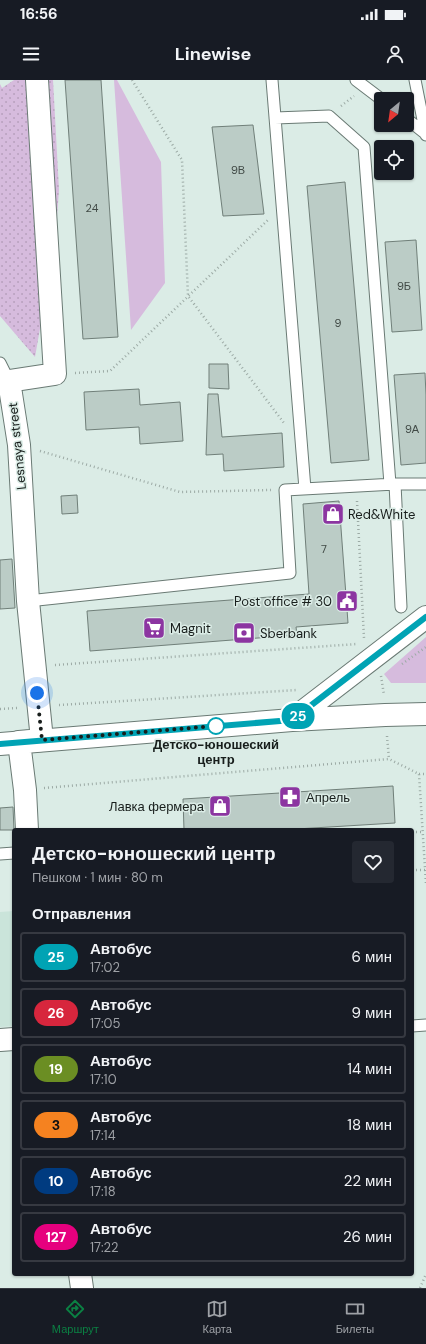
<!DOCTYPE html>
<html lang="ru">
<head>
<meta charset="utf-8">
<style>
	body { margin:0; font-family:"DM Sans",sans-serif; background:#242831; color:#f1f3f6; height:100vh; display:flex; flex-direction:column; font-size:15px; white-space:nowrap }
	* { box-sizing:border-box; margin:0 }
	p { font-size:13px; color:#9ea1a6 }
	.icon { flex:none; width:22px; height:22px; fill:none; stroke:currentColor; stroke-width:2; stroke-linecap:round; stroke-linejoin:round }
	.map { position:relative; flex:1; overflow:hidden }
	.sheet { position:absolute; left:12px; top:748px; width:402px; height:448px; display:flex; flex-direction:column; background:#171b24; border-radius:4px; box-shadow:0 1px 3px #0004 }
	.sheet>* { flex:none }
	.badge { padding:0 8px; border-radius:13px; font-size:14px; line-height:26px }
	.needle { width:26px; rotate:209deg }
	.tools { position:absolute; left:374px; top:12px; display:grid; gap:8px }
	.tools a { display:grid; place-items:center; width:40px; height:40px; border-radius:4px; background:#171b24; box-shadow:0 1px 3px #0004; font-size:20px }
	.you { position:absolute; width:20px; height:20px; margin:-10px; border:3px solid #fff; border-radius:50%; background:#1a73e8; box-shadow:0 0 0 6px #1a73e833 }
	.map>.badge { position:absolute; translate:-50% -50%; box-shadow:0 0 0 2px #fff }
	h2 { padding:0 20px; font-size:15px; line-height:36px }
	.round { display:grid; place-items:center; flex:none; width:42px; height:42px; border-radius:4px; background:#242831 }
	.head { display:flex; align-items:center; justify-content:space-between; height:68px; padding:0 20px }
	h1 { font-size:19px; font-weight:700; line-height:30px }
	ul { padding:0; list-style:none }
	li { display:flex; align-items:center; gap:12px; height:50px; margin:0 8px 6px; padding:0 12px; border:2px solid #363941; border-radius:4px }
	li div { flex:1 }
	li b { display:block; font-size:15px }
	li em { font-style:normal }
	li .badge { min-width:44px; font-weight:700; text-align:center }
	.status { display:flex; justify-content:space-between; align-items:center; height:28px; padding:0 20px; background:#171b24; direction:ltr }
	.status svg { height:11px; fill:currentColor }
	header { display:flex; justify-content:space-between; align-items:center; height:52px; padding:0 20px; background:#171b24; font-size:18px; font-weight:700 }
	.menu { display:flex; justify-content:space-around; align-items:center; height:56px; border-top:1px solid #363941; background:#171b24; font-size:11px; color:#9ea1a6 }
	.menu a { display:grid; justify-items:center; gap:2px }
	.menu .active { color:#0b8043 }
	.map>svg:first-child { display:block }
</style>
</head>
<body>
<div class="status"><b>16:56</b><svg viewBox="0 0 49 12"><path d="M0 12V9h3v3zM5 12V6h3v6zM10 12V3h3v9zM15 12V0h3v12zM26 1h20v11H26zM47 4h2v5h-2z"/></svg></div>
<header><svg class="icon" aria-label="menu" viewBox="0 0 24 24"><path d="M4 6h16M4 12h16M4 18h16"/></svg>Linewise<svg class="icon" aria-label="person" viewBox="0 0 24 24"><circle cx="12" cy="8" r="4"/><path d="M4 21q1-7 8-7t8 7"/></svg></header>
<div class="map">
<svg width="426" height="1208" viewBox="0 0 426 1208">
	<defs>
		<pattern id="park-dots" width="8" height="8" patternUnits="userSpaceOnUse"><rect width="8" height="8" fill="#d6bbdd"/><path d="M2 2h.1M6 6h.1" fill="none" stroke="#b7a0bd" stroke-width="1.8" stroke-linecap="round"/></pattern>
	</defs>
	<rect width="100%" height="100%" fill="#dbece6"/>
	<!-- built -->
	<path fill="#cae4da" d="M14,831V946L0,947V832Z"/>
	<!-- grass -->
	<path fill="#d6bbdd" d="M114,0H117L161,82L165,203L131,250Z
		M426,557V603H391L384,594Z"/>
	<!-- park -->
	<path fill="url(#park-dots)" d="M14,0H53L59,110L55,164L35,277L0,236V4L2,8Z"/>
	<!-- building -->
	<path fill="#bbccc6" stroke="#707f79" d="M65,0H101L118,257L83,259Z
		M253,45L264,134L223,136L212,47Z
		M345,102L369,380L331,383L307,106Z
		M416,160L422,250L392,252L385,162Z
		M209,284H228L229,309L209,308Z
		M425,293L426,315V383L401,385L394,295Z
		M139,309L140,325L180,322L183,361L140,364L139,347L86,350L84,312Z
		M208,314H218L222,357L282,353L284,387L224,391L223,374L206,375Z
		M77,415L78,433L62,434L61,416Z
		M339,421L348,543L296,547L297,555L90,571L87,531L309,514L303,424Z
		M12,479L15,528L0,529V480Z
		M393,706L395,743L280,750H184L183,719Z
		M13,727L14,750H0V728Z"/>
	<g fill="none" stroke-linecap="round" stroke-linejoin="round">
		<!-- service casing -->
		<g stroke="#6a7a74" stroke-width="13">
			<path id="service" d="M272,0L305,409
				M356,0L381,19
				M415,0L426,55
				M275,38L329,36L364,67L390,404
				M407,39L426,54
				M0,283L9,301
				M395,404L401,527
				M28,521L290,493L285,410L395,404H426
				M0,774L14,773
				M412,946L426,945"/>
		</g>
		<!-- minor casing -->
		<g stroke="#6a7a74" stroke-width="24">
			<path id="minor" d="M27,750L25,710L19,662L42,660L28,521L19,365L9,301L55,294L37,0
				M0,960L14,959
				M80,1194L82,1208"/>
		</g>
		<!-- secondary casing -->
		<g stroke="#6a7a74" stroke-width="24">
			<path id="secondary" d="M292,640L426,537
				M0,664L292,640L385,635L426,634"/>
		</g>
		<!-- path -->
		<path stroke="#9caaa5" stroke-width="2.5" stroke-dasharray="1 3" stroke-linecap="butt" d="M132,0L182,80L188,216L284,343
			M341,26L354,16
			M75,293L110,291L269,139
			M40,371L180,412L271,410
			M357,421L364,558
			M402,584L426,567
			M55,585L357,564
			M381,596L384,615
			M59,625L297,610
			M0,629L18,628
			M387,656L389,679
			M419,694H426
			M44,708L389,679L419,694L426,804
			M412,752H423
			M412,790H425
			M420,1208L426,1194"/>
		<!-- service -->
		<use href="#service" stroke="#fff" stroke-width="11"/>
		<!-- minor -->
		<use href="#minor" stroke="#fff" stroke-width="22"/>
		<!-- secondary -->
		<use href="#secondary" stroke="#fff" stroke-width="22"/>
	</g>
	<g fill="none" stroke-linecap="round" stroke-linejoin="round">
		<!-- line casing -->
		<g stroke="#fff" stroke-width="9">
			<path id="line" d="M0,664L292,640L426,537"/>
		</g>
		<!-- line -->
		<use href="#line" stroke="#00a3b4" stroke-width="6"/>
		<!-- walk -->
		<path stroke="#181e1c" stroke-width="4" stroke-dasharray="0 7.2" d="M37,613L42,660L216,646"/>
	</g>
	<!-- icons -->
	<defs>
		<g id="shop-square" transform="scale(1.15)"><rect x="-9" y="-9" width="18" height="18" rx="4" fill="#8c35a1" stroke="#dbece6"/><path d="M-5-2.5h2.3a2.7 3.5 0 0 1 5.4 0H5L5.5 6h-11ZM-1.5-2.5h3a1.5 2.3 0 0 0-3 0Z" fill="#fff"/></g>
		<g id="civic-square" transform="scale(1.15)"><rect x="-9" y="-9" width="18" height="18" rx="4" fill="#8c35a1" stroke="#dbece6"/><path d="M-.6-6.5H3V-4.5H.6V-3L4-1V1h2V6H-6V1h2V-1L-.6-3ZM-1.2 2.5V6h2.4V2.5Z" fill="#fff"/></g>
		<g id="supermarket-square" transform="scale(1.15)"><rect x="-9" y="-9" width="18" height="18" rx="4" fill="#8c35a1" stroke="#dbece6"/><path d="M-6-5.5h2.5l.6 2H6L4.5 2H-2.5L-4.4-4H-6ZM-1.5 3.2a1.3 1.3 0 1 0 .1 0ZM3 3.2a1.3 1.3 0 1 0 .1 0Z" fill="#fff"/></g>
		<g id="bank-square" transform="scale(1.15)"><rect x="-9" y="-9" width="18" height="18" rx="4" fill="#8c35a1" stroke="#dbece6"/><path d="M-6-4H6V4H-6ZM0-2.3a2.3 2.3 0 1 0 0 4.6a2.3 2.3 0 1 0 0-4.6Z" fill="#fff"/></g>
		<g id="pharmacy-square" transform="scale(1.15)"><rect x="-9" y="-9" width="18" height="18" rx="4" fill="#8c35a1" stroke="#dbece6"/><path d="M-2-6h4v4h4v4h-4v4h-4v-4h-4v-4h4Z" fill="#fff"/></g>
	</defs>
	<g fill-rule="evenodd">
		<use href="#shop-square" x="333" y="434"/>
		<use href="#civic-square" x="347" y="521"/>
		<use href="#supermarket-square" x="154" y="548"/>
		<use href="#bank-square" x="244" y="553"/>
		<use href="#pharmacy-square" x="290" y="717"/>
		<use href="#shop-square" x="220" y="726"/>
	</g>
	<!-- markers -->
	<circle fill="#fff" stroke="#00a3b4" stroke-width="2" cx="216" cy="646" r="8"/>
	<g text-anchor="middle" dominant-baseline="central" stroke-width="3" stroke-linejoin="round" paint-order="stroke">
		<!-- number labels -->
		<g font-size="11" fill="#414a46">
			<text x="238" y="90">9В</text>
			<text x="92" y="128">24</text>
			<text x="404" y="206">9Б</text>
			<text x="338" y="243">9</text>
			<text x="412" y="349">9А</text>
			<text x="324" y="469">7</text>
		</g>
		<!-- street labels -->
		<g font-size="13" fill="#181e1c" stroke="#dbece6">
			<text transform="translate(17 366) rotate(-96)">Lesnaya street</text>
		</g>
		<!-- poi labels -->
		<g font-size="13" fill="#181e1c" stroke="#dbece6" text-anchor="start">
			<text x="348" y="434">Red&amp;White</text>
			<text x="332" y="521" text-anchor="end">Post office # 30</text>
			<text x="170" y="548">Magnit</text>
			<text x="260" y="553">Sberbank</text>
			<text x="306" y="717">Апрель</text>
			<text x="204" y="726" text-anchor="end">Лавка фермера</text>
		</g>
		<!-- stop labels -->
		<g font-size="13" font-weight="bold" fill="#181e1c" stroke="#dbece6">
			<text x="216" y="664">Детско-юношеский<tspan x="216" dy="15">центр</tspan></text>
		</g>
	</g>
</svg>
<div class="tools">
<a><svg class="needle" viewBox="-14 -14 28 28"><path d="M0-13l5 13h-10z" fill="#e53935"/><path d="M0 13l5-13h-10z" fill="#9ea1a6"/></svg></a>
<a><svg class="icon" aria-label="locate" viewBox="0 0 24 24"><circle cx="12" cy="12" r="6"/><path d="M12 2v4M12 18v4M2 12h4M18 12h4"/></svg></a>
</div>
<div class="you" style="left:37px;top:613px"></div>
<b class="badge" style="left:298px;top:636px;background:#00a3b4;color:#fff">25</b>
<section class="sheet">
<div class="head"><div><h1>Детско-юношеский центр</h1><p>Пешком · 1 мин · 80 m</p></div><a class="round"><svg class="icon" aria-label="heart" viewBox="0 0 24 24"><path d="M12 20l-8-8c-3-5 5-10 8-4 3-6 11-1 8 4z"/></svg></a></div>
<h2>Отправления</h2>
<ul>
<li><span class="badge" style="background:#00a3b4;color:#fff">25</span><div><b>Автобус</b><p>17:02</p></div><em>6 мин</em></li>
<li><span class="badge" style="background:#d7263d;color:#fff">26</span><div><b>Автобус</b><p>17:05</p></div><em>9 мин</em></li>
<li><span class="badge" style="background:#6b8e23;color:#fff">19</span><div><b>Автобус</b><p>17:10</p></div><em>14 мин</em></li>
<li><span class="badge" style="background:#f58220;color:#111">3</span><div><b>Автобус</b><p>17:14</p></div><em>18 мин</em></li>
<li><span class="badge" style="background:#003b80;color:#fff">10</span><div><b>Автобус</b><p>17:18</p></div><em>22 мин</em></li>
<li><span class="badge" style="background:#e6007e;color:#fff">127</span><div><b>Автобус</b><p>17:22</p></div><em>26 мин</em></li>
</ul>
</section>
</div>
<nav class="menu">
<a class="active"><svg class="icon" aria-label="directions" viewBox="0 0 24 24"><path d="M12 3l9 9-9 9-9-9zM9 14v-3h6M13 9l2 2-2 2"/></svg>Маршрут</a>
<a><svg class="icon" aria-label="map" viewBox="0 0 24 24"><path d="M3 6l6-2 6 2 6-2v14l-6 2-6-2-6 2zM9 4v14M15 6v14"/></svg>Карта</a>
<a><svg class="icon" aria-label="tickets" viewBox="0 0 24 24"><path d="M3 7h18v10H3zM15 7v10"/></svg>Билеты</a>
</nav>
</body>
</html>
